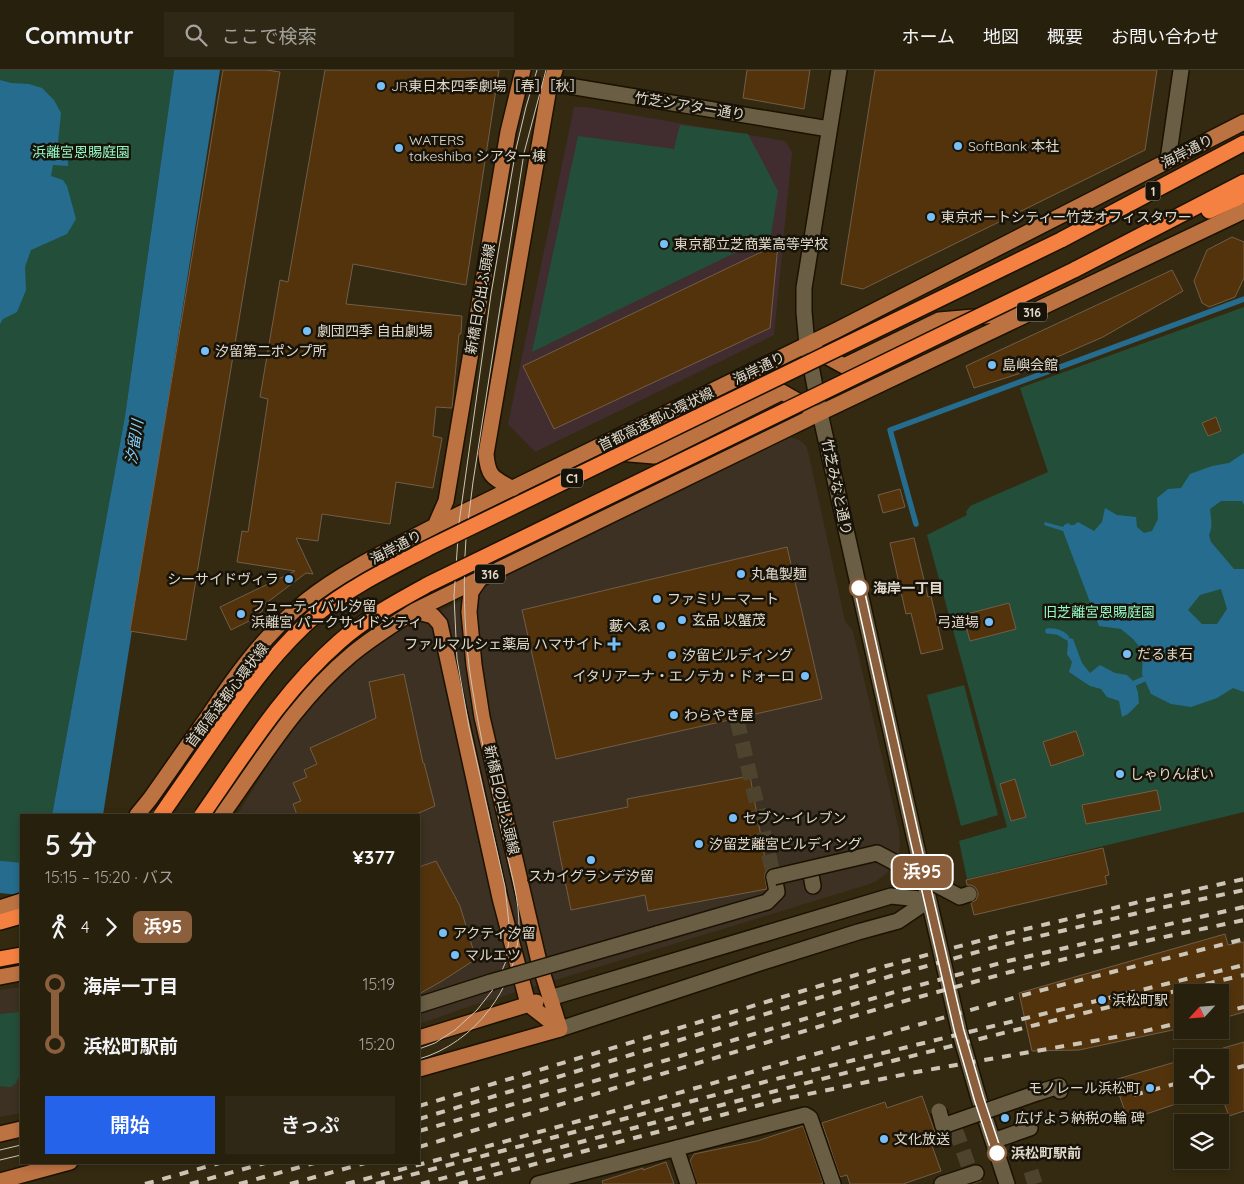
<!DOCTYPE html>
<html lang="ja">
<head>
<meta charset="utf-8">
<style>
	body { margin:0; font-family:Quicksand,"Noto Sans JP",sans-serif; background:#2f2816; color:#f1f3f6; height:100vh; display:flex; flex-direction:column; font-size:19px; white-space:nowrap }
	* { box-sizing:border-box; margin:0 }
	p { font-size:16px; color:#a4a39d }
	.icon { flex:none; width:28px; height:28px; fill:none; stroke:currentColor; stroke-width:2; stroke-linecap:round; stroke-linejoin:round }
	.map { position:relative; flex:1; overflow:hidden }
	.side { position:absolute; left:20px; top:744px; width:400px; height:350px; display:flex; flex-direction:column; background:#27200d; border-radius:0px; box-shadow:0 2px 8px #0003,0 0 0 1px #433e2e }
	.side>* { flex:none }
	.badge { padding:0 10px; border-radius:8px; font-size:18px; line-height:32px }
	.needle { width:32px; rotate:244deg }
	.controls { position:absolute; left:1174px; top:914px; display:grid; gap:10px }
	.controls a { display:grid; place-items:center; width:55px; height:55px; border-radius:0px; background:#27200d; box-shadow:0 2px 8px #0003,0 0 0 1px #433e2e; font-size:25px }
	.map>.badge { position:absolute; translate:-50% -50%; box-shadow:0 0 0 2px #fff }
	.legs { display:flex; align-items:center; gap:8px; height:55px; padding:0 25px; font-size:16px }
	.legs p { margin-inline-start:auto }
	.overview { display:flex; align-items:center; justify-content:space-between; height:85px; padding:0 25px }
	h1 { font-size:28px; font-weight:600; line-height:38px }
	.primary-button { display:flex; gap:10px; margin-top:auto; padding:10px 25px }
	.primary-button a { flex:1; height:58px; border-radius:0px; background:#2563eb; color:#fff; font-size:20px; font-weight:600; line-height:58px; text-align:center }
	.primary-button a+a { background:#2f2816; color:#f1f3f6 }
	ul { padding:0 25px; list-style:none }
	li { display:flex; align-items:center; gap:18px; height:60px; font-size:19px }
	li i { display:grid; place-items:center; width:8px; height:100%; margin:0 6px; background:currentColor }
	li i::after { content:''; width:12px; height:12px; margin:-6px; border:4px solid; border-radius:50%; background:#27200d }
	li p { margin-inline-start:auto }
	li:first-child i { background:linear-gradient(#0000 50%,currentColor 0) }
	li:last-child i { background:linear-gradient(currentColor 50%,#0000 0) }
	header { display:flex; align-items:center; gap:30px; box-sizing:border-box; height:70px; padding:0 25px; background:#27200d; border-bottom:1px solid #433e2e }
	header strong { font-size:24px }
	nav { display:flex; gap:28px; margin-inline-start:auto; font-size:18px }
	.search { width:350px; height:45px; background:#2f2816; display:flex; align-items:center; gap:12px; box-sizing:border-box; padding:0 18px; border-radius:0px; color:#a4a39d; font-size:19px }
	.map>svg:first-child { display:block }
</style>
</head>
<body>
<header>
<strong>Commutr</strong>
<div class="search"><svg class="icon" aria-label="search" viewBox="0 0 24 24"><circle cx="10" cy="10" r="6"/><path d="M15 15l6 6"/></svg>ここで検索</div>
<nav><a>ホーム</a><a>地図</a><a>概要</a><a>お問い合わせ</a></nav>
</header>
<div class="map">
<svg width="1244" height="1114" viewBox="0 0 1244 1114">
	<rect width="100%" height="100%" fill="#342a11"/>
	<!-- commercial -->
	<path fill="#3c3122" d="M790,367L799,370L803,373L806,376L809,385L845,551L853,561L899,760L900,775L897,790L886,804L878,810L870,814L474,935L419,954V745H237L292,657L320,622L363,581L412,550H421L480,522L481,518L756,381L785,368Z
		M21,917V1043L0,1047V920Z"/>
	<!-- education -->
	<path fill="#412d30" d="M574,37H585L785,71L792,82L774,265L535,382L508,354Z"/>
	<!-- green -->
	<path fill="#234f3a" d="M0,0H174L125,346L52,745H21V807L0,804Z
		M680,55L748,64L778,121L771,165L532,282L578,66L674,79Z
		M1244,237V742L967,809L959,771L1007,757L927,465L967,445L966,442L970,436L1048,402L1020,318Z
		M964,615L998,745L961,756L927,625Z
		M21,942V1008H18C15,1018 9,1018 0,1016V944Z"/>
	<!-- water -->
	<path fill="#256c8e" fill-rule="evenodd" d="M174,0H220L103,745H52L125,346Z
		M0,10L11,13L29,14L42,18L54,30L61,43L58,73L67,77L68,96L53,95L51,106L63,110L67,116L76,149L67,164L31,180L25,197L26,220L17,242L3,249L0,254Z
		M1244,383V435L1242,431H1221L1210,439C1211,448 1213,457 1209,465L1211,472L1234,499H1244V622L1233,618L1217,628L1191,637L1171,634L1151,624L1142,604L1143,581L1133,569L1121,559L1099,556L1063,461L1044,455L1045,452L1063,457L1064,455L1069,453L1070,455H1074L1078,452L1094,461L1102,452L1105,438L1117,445L1136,447L1137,457L1144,463L1152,461L1158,449L1157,428L1168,419L1181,418L1190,404L1212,396L1229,393ZM1221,519L1227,539L1217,554H1202L1188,540L1200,525Z
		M1066,567L1073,569L1082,593L1090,603L1100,595L1115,603L1127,605L1135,613L1138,623L1139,633L1128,644L1122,647L1119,631L1107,627L1101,619L1090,616L1069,602L1072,592L1067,584L1068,573Z"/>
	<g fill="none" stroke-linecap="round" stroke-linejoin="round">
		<!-- stream -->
		<path stroke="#256c8e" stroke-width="5.5" d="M916,454L890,360L1244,229
			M1048,561C1056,561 1060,562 1066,567
			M1135,613L1144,609"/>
		<!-- river -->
		<path stroke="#256c8e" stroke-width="32" d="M0,807L21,809"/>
	</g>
	<!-- building -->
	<path fill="#53330c" stroke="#725d48" d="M223,0H267L280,2L186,570L130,561Z
		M325,0H499L466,215L353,194L346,234L462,246L461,264H459L452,338L436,337L433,366L442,368L433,418L396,412L390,454L322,444L318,471L296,468L313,504L306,503L261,537L263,540L255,548L231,560L220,537L295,501L237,492L242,461L248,462L268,329L260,327L280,210L288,212Z
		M747,0H810L804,39L743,28Z
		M875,0H1157L1145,80L863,219L841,214Z
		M1232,167L1244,172V208L1235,227L1209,237L1202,233L1194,211L1207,180Z
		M778,174L770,258L554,359L523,296Z
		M1172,200L1183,221L1103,267L1018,304L974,318L966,296Z
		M1216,347L1221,361L1208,366L1202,353Z
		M900,419L905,437L883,443L878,425Z
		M914,468L928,527L931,526L943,579L921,584L911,543L906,544L890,473Z
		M787,477L822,629L556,689L522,540Z
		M1009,533L1016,559L970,571L963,545Z
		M404,604L423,693H424L435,736L414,745H297L293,734L301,731L293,713L307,707L304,700L317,694L310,678L376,648L369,612Z
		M1076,661L1084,685L1051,696L1043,672Z
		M750,706L767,800L765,804V808L767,819L648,841L645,825L571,840L553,752L628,737L627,729Z
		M1015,709L1026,747L1011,751L1000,714Z
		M1157,720L1161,740L1086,754L1082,735Z
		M1103,778L1109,805L1105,806L1107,814L974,845L971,833L976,830L978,825V822L975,817L971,815H967L966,810Z
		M436,791L460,836L476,889L442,911L419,924V797Z
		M1225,864L1228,875L1244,872V942L1220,949V922H1182V958L1079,980L1032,981L1019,923Z
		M1244,972V1041L1229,1046L1220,1022V979Z
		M1182,990V1032L1128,1050L1114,1010Z
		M922,1026L937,1068L930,1070L941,1101L903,1114H850L847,1105L840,1107L822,1053L885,1032L887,1038Z
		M803,1056L823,1113L820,1114H697L690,1091L694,1084L757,1071Z
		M666,1092L674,1114H603L602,1111L643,1098V1100Z"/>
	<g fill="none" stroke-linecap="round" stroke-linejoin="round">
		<!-- minor-tunnel -->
		<path stroke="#4e442d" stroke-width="15" stroke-dasharray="15 8" stroke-linecap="butt" d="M737,650L774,807
			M952,1064H957L975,1114
			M1031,1101L1035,1114"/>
		<!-- minor casing -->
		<g stroke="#1c1200" stroke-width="18">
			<path id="minor" d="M839,0L804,218V242L807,275L820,343L915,770L959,960L979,1029L1007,1114
				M551,13L829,59
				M1168,90L1181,0
				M810,799L813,816
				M657,864L767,832L777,822L774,807
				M550,928L891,826L929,830
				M419,935L491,912
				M560,959L760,893L858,862L898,851L929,830
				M1037,1023L1059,1016L1060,1021
				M993,1071L1030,1058
				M676,1078L688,1114
				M538,1114L805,1045L810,1048L833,1114
				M942,1114L976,1103"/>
		</g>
		<!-- major casing -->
		<g stroke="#1c1200" stroke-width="18">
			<path id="major" d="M815,280L844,296L939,250L1022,243
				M618,383L654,386L782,322L810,338
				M513,419C494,408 488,408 486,384L549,18L555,0
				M435,456L446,431L508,62L523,0
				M414,541L433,546L440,554L500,828L528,934L560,959
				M137,745L150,729C170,701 189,673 209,645C237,603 267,562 307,530C345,500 391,479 435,456L837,260L1244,52
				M222,745C262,689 298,629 351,585C371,568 393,555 414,541L820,343L1244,141
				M0,838L21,831
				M0,907L21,903
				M419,968L536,932
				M419,999L560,959L539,892L482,647L474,595L469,542L471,522L480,509
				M0,1064L21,1059
				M0,1111L70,1092"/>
		</g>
		<!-- highway casing -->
		<g stroke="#1c1200" stroke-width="18">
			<path id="highway" d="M1209,141L1244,125
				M1061,170L1244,73
				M1074,200L1244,112
				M0,852L21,846
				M0,889L21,885"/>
		</g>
		<!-- minor -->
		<use href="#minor" stroke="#6a5e44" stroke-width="15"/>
		<!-- major -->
		<use href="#major" stroke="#bd7242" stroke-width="15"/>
		<!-- highway -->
		<use href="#highway" stroke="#f48041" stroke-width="15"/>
		<!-- tram -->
		<path stroke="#cdc6b7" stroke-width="1" d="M419,979L435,973L455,960L477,940L495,917L506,891L510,863L505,817L469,657L457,589L454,526L459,453L491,224L516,79L526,37L537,0
			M419,989C475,973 516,918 519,860C520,831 510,799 504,771C491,713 477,655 469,596C464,554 463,511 466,468C468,449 471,431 473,412L524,83L546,0
			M0,1080L21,1075
			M0,1090L21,1085"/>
		<!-- rail -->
		<path stroke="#cdc6b7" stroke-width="4" stroke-dasharray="9 9" stroke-linecap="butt" d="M1220,943L1244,937
			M1220,1002L1244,996
			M1134,1025L1182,1012
			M419,1036L886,896L1001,865L1139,832L1244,809
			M419,1049L891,906L1002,875L1142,842L1244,820
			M419,1061L640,998L898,921L1008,891L1244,837
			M419,1077L901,932L1010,902L1099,881L1244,850
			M145,1114L223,1092
			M190,1114L269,1092
			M239,1114L318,1092
			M290,1114L369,1092
			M346,1114C565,1057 781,993 999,932C1080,909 1162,890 1244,869
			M376,1114L776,1009L1244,895
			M421,1114C695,1042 968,969 1244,905
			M459,1114L779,1030L916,1002L1133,964L1182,952"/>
		<!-- minor-bridge casing -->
		<g stroke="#1c1200" stroke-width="18" stroke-linecap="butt">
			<path id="minor-bridge" d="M774,807L877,783L960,827L969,824
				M491,912L657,864
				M939,1041L943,1056L1037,1023"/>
		</g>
		<!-- highway-bridge casing -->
		<g stroke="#1c1200" stroke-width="18" stroke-linecap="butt">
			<path id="highway-bridge" d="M161,745C181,716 201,687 222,657C250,616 279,577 317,544C350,517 390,498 428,478L1061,170
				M202,745C244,685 283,621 339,572C366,548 398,531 429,514L1074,200"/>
		</g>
		<!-- minor-bridge -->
		<use href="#minor-bridge" stroke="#6a5e44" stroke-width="15"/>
		<!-- highway-bridge -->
		<use href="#highway-bridge" stroke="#f48041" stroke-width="15"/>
	</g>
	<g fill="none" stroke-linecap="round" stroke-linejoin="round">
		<!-- line-1 casing -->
		<g stroke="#fff" stroke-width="11">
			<path id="line-1" d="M859,518L915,770L959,960L979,1029L997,1083"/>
		</g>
		<!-- line-1 -->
		<use href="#line-1" stroke="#8b5e3c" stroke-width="8"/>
	</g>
	<!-- markers -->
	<g fill="#78bff7" stroke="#181309" stroke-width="2">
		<circle cx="381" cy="16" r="5"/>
		<circle cx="958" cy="76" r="5"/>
		<circle cx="399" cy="78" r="5"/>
		<circle cx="931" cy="147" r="5"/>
		<circle cx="664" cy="174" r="5"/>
		<circle cx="307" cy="261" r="5"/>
		<circle cx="205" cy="281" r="5"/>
		<circle cx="992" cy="295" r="5"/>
		<circle cx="741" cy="504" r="5"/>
		<circle cx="289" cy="509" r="5"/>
		<circle cx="657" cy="529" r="5"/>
		<circle cx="241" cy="544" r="5"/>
		<circle cx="682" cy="550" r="5"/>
		<circle cx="989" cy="552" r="5"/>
		<circle cx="661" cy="556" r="5"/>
		<path d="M611.5 566.5h5v5h5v5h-5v5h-5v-5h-5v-5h5z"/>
		<circle cx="1127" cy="584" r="5"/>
		<circle cx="672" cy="585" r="5"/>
		<circle cx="805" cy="606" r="5"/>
		<circle cx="674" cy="645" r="5"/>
		<circle cx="1120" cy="704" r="5"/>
		<circle cx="733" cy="748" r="5"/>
		<circle cx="699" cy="774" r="5"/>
		<circle cx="591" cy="790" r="5"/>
		<circle cx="443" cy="863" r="5"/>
		<circle cx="455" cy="885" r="5"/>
		<circle cx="1102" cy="930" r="5"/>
		<circle cx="1150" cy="1018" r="5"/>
		<circle cx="1005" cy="1048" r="5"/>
		<circle cx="884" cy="1069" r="5"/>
	</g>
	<g fill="#fff" stroke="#8b5e3c" stroke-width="2.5">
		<circle cx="859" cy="518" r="9"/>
		<circle cx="997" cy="1083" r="9"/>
	</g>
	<g text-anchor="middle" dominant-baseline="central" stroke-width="5" stroke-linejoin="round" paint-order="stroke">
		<!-- shield labels -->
		<g fill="#181309" stroke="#a49e91" stroke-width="1">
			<rect x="1145.5" y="111.5" width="15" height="19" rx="4"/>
			<rect x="1017" y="232.5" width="30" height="19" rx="4"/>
			<rect x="561" y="398.5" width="22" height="19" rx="4"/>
			<rect x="475" y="494.5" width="30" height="19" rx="4"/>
		</g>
		<g font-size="12" font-weight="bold" fill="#e0d9cb">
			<text x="1153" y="121">1</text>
			<text x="1032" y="242">316</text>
			<text x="572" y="408">C1</text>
			<text x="490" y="504">316</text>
		</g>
		<!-- poi labels -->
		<g font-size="14" fill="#e0d9cb" stroke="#181309" text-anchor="start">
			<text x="391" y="16">JR東日本四季劇場［春］［秋］</text>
			<text x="409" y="70">WATERS<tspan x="409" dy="16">takeshiba シアター棟</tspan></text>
			<text x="968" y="76">SoftBank 本社</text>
			<text x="941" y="147">東京ポートシティー竹芝オフィスタワー</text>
			<text x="674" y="174">東京都立芝商業高等学校</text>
			<text x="317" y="261">劇団四季 自由劇場</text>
			<text x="215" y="281">汐留第二ポンプ所</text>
			<text x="1002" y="295">島嶼会館</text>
			<text x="751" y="504">丸亀製麺</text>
			<text x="279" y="509" text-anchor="end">シーサイドヴィラ</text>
			<text x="667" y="529">ファミリーマート</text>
			<text x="251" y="536">フューティバル汐留<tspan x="251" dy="16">浜離宮 パークサイドシティ</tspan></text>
			<text x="692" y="550">玄品 以蟹茂</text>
			<text x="979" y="552" text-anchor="end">弓道場</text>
			<text x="651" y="556" text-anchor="end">藪へゑ</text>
			<text x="604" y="574" text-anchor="end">ファルマルシェ薬局 ハマサイト</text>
			<text x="1137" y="584">だるま石</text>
			<text x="682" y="585">汐留ビルディング</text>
			<text x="795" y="606" text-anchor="end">イタリアーナ・エノテカ・ドォーロ</text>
			<text x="684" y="645">わらやき屋</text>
			<text x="1130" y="704">しゃりんばい</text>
			<text x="743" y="748">セブン-イレブン</text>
			<text x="709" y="774">汐留芝離宮ビルディング</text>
			<text x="591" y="806" text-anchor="middle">スカイグランデ汐留</text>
			<text x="453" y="863">アクティ汐留</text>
			<text x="465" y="885">マルエツ</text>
			<text x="1112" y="930">浜松町駅</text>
			<text x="1140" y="1018" text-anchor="end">モノレール浜松町</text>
			<text x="1015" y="1048">広げよう納税の輪 碑</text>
			<text x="894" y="1069">文化放送</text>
		</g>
		<!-- street labels -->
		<g font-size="14" fill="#e0d9cb" stroke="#181309">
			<text transform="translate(690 36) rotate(9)">竹芝シアター通り</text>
			<text transform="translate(1187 81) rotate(-27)">海岸通り</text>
			<text transform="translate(480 229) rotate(-80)">新橋日の出ふ頭線</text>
			<text transform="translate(759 298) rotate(-26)">海岸通り</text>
			<text transform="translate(656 349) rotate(-26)">首都高速都心環状線</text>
			<text transform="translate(837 417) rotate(78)">竹芝みなと通り</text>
			<text transform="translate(396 477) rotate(-28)">海岸通り</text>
			<text transform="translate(227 625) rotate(-53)">首都高速都心環状線</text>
			<text transform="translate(502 730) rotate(77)">新橋日の出ふ頭線</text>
		</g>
		<!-- park labels -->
		<g font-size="14" fill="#92f6c5" stroke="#181309">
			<text x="81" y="82">浜離宮恩賜庭園</text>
			<text x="1099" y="542">旧芝離宮恩賜庭園</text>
		</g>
		<!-- stop labels -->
		<g font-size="14" font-weight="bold" fill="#e0d9cb" stroke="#181309" text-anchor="start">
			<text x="873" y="518">海岸一丁目</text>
			<text x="1011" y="1083">浜松町駅前</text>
		</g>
		<!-- water labels -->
		<g font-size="15" font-style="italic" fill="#85d0f9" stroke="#181309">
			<text transform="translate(134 372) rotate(-81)">汐留川</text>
		</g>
	</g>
</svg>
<div class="controls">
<a><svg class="needle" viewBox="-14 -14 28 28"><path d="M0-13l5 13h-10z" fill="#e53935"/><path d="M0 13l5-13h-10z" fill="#a4a39d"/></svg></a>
<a><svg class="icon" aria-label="locate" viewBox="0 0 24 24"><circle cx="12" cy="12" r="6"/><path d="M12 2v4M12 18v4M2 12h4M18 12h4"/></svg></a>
<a><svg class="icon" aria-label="layers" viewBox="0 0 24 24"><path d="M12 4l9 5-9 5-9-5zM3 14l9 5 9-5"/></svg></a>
</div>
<b class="badge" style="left:922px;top:802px;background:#8b5e3c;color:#fff">浜95</b>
<section class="side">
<div class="overview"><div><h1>5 分</h1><p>15:15 – 15:20 · バス</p></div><b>¥377</b></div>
<div class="legs"><svg class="icon" aria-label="walk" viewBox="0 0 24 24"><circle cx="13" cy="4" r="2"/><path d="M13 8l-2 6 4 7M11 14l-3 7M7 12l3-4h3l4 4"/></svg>4<svg class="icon" aria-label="forward" viewBox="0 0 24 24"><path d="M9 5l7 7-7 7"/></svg><b class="badge" style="background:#8b5e3c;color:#fff">浜95</b></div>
<ul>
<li><i style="color:#8b5e3c"></i><b>海岸一丁目</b><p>15:19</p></li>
<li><i style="color:#8b5e3c"></i><b>浜松町駅前</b><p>15:20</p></li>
</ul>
<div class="primary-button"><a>開始</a><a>きっぷ</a></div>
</section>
</div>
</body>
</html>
